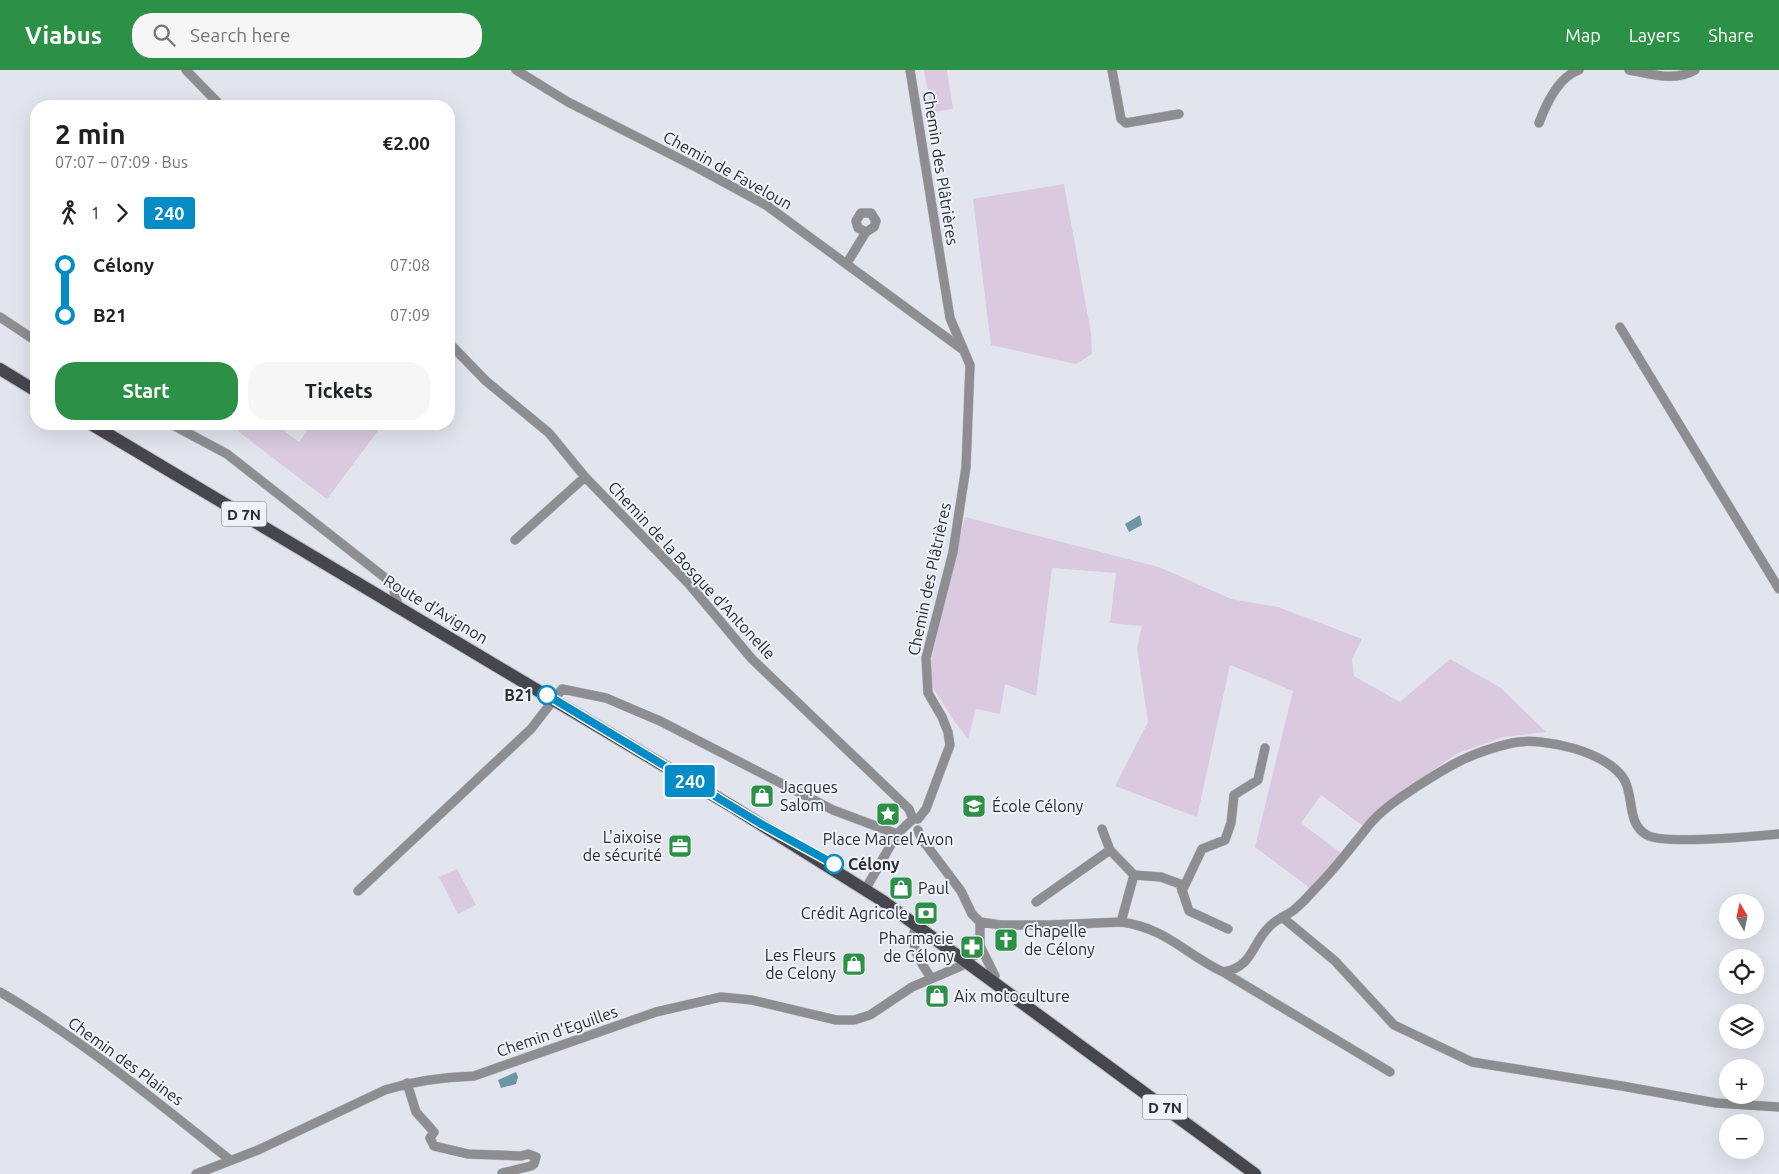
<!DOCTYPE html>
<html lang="en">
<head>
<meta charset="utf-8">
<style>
	body { margin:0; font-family:Ubuntu,sans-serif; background:#f6f6f6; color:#202124; height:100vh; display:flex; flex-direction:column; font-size:19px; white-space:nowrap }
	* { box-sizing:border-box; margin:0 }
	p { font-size:16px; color:#757577 }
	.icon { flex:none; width:28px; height:28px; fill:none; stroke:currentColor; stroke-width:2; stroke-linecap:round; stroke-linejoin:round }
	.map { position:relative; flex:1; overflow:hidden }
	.panel { position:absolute; left:30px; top:30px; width:425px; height:330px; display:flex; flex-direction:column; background:#fff; border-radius:20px; box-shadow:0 5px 20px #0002 }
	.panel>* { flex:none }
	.badge { padding:0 10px; border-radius:4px; font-size:18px; line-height:32px }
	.needle { width:32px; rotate:351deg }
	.fabs { position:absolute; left:1719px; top:824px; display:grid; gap:10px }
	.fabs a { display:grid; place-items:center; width:45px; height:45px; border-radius:50%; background:#fff; box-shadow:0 5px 20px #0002; font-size:25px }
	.map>.badge { position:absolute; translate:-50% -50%; box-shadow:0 0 0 2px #fff }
	.legs { display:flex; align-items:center; gap:8px; height:55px; padding:0 25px; font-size:16px }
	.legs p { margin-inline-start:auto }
	.head { display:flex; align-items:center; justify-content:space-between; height:85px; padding:0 25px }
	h1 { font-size:28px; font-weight:700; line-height:38px }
	.primary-button { display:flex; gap:10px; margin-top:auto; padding:10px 25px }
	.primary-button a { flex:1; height:58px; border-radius:20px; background:#2c9147; color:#fff; font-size:20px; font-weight:700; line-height:58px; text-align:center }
	.primary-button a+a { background:#f6f6f6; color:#202124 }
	ul { padding:0 25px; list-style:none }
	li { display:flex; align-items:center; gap:18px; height:50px; font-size:19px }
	li i { display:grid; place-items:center; width:8px; height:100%; margin:0 6px; background:currentColor }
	li i::after { content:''; width:12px; height:12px; margin:-6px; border:4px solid; border-radius:50%; background:#fff }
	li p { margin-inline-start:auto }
	li:first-child i { background:linear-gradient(#0000 50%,currentColor 0) }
	li:last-child i { background:linear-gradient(currentColor 50%,#0000 0) }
	header { display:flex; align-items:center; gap:30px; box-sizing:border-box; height:70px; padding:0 25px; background:#2c9147; color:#fff }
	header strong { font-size:24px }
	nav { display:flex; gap:28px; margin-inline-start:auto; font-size:18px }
	.search { width:350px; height:45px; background:#f6f6f6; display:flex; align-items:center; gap:12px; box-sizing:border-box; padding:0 18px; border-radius:20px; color:#757577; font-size:19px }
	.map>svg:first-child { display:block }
</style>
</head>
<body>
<header>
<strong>Viabus</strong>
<div class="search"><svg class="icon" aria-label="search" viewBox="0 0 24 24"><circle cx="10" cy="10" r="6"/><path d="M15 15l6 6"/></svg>Search here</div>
<nav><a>Map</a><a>Layers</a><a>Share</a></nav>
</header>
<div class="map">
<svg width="1779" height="1104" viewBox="0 0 1779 1104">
	<rect width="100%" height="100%" fill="#e2e5ee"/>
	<!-- green -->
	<path fill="#dac9df" d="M924,0H947L953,39L932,42Z
		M1064,114L1091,263L1092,284L1076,294L991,275L973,129Z
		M234,354H275L299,372L312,354H383L327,429L239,362Z
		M965,447L1159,497L1231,529L1278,537L1362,569L1352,589L1354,606L1400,632L1450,589L1501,618L1546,662L1504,667L1458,683L1382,735L1363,756L1321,725L1301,753L1341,783L1310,818L1255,777L1293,621L1230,595L1197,747L1115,716L1148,652L1137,578L1142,556L1110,553L1116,503L1052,498L1036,626L1005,614L1000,644L976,639L968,669L954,651L935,621L930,610L931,591Z
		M457,799L476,835L458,844L439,807Z"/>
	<!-- water -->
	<path fill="#6d96a4" d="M1140,445L1142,455L1129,462L1125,454Z
		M516,1002L518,1007L516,1014L501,1018L498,1010Z"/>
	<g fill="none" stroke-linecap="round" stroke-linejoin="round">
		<!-- street casing -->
		<g stroke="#bdc0c8" stroke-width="10">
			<path id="street" d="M186,0L221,36
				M516,0L568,32L696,97L766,135L962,279
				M910,0L950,248L970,295L966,397L953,482L926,588L928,623L942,647L948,662L950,675L926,739L918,749
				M1112,0L1121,49L1126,53L1179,44
				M1629,0C1652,4 1673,12 1695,0
				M1539,53C1546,34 1558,7 1579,0
				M861,143H871L876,151L874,157L866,162L858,158L856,151Z
				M847,193L866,162
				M0,247L36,271
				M1620,257L1779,519
				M449,273L486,311L549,363L585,407L689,514L752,589L909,739L913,749
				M171,354L227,384L388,510L393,518L398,535
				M515,470L585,407
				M1102,759L1110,780L1134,805L1121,852
				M918,760L921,768L961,821L972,844L980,852L1001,855H1049L1121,852C1166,858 1185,884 1223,902C1253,897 1251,875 1269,857C1276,849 1286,846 1294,840C1301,834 1307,828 1313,821C1334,800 1351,778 1369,755C1382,739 1400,728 1416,717C1450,695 1472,682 1512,673C1542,666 1610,682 1625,711C1634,729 1627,754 1647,765C1663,775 1757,766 1779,764
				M1134,805L1161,807L1180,814L1189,841L1228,859
				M865,820L897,764L913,749H918
				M358,821L531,659L562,619L606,628L660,651L833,740L897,764
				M1182,821L1202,779L1225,770L1231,753L1234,725L1258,710L1265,678
				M1036,832L1110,780
				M1282,847L1335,891L1394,955L1472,992L1622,1016L1716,1033L1779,1037
				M980,852V876L995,906
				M916,854C909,878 919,889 931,908
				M1223,902L1390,1002
				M0,922C81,969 157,1032 230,1090
				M407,1013L416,1042L434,1062L430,1068L434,1076L468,1084L521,1086L528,1084L536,1087L534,1094L531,1096L502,1103
				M196,1104L258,1080L385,1020C414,1011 443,1007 474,1006L656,942L721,927L752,930L836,950H854L870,945L912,917L961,896L976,884L980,876"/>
		</g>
		<!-- primary casing -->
		<g stroke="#bdc0c8" stroke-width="14">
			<path id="primary" d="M0,299L36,321
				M91,354L733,737L883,831L1255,1104"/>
		</g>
		<!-- street -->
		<use href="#street" stroke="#8e8d91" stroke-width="9"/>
		<!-- primary -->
		<use href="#primary" stroke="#48464d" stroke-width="12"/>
	</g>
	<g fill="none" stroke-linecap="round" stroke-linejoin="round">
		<!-- line-1 casing -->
		<g stroke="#fff" stroke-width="11">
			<path id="line-1" d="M547,625L763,755L834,794"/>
		</g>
		<!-- line-1 -->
		<use href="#line-1" stroke="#038cc5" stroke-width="8"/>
	</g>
	<!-- icons -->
	<defs>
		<g id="shop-square" transform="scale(1.25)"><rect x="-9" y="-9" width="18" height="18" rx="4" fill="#2c9147" stroke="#eff2fb"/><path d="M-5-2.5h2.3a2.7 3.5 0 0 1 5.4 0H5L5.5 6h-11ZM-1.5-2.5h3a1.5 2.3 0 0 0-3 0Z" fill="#fff"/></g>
		<g id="school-square" transform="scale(1.25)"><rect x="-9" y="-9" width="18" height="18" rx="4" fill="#2c9147" stroke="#eff2fb"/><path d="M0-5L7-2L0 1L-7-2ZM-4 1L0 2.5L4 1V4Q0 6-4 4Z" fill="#fff"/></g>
		<g id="sight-square" transform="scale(1.25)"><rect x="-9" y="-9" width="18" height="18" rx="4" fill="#2c9147" stroke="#eff2fb"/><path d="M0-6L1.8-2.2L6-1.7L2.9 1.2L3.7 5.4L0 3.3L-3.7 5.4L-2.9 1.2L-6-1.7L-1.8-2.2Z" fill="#fff"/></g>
		<g id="office-square" transform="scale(1.25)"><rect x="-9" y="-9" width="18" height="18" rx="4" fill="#2c9147" stroke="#eff2fb"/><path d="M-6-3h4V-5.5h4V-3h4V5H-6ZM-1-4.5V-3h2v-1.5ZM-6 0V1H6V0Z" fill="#fff"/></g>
		<g id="bank-square" transform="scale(1.25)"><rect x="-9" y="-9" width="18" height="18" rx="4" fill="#2c9147" stroke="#eff2fb"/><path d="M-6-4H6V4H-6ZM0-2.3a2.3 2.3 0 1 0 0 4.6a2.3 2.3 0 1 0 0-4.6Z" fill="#fff"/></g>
		<g id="church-square" transform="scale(1.25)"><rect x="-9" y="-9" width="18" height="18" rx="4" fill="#2c9147" stroke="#eff2fb"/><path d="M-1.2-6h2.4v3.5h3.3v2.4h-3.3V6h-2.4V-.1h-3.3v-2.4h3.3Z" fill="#fff"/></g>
		<g id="pharmacy-square" transform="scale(1.25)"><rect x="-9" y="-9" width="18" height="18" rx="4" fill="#2c9147" stroke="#eff2fb"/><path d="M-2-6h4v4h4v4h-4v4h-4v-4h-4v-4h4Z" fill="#fff"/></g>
	</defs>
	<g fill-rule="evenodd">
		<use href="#shop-square" x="762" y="726"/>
		<use href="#school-square" x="974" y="736"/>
		<use href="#sight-square" x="888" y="744"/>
		<use href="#office-square" x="680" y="776"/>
		<use href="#shop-square" x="901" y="818"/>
		<use href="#bank-square" x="926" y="843"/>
		<use href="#church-square" x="1006" y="870"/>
		<use href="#pharmacy-square" x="972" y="877"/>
		<use href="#shop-square" x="854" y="894"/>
		<use href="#shop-square" x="937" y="926"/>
	</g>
	<!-- markers -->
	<g fill="#fff" stroke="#038cc5" stroke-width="2.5">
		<circle cx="547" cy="625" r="9"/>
		<circle cx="834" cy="794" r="9"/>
	</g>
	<g text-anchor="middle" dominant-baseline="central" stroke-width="4" stroke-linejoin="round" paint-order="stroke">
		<!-- shield labels -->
		<g fill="#eff2fb" stroke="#66676c" stroke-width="1">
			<rect x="221.5" y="431.5" width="45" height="25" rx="4"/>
			<rect x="1142.5" y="1024.5" width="45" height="25" rx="4"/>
		</g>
		<g font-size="15" font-weight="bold" fill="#2b2c2f">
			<text x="244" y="444">D 7N</text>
			<text x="1165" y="1037">D 7N</text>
		</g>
		<!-- street labels -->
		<g font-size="16" fill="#2b2c2f" stroke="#eff2fb">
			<text transform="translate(941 98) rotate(81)">Chemin des Plâtrières</text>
			<text transform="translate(728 100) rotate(29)">Chemin de Faveloun</text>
			<text transform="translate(692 500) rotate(47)">Chemin de la Bosque d'Antonelle</text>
			<text transform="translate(929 509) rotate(-78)">Chemin des Plâtrières</text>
			<text transform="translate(436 539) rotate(31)">Route d'Avignon</text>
			<text transform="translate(557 961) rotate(-19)">Chemin d'Eguilles</text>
			<text transform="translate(126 991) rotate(36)">Chemin des Plaines</text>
		</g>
		<!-- stop labels -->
		<g font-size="16" font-weight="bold" fill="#2b2c2f" stroke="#eff2fb" text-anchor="end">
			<text x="533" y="625">B21</text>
			<text x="848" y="794" text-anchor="start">Célony</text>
		</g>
		<!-- poi labels -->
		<g font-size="16" fill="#2b2c2f" stroke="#eff2fb" text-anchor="start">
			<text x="780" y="717">Jacques<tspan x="780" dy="18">Salom</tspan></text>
			<text x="992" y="736">École Célony</text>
			<text x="662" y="767" text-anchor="end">L'aixoise<tspan x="662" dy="18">de sécurité</tspan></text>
			<text x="888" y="769" text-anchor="middle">Place Marcel Avon</text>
			<text x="918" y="818">Paul</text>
			<text x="908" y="843" text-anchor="end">Crédit Agricole</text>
			<text x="1024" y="861">Chapelle<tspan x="1024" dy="18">de Célony</tspan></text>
			<text x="954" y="868" text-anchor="end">Pharmacie<tspan x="954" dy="18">de Célony</tspan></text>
			<text x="836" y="885" text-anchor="end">Les Fleurs<tspan x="836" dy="18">de Celony</tspan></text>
			<text x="954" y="926">Aix motoculture</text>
		</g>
	</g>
</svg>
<div class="fabs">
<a><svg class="needle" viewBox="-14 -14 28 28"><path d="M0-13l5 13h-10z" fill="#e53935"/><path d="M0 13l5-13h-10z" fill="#757577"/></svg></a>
<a><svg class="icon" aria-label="locate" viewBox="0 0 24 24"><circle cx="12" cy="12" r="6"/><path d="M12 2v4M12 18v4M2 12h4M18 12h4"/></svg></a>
<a><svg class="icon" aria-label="layers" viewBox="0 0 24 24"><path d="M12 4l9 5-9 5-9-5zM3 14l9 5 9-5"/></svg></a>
<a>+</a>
<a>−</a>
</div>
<b class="badge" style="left:690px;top:711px;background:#038cc5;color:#fff">240</b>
<section class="panel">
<div class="head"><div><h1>2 min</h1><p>07:07 – 07:09 · Bus</p></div><b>€2.00</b></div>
<div class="legs"><svg class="icon" aria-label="walk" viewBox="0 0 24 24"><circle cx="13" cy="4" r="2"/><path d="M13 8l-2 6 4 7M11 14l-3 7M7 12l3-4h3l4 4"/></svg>1<svg class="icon" aria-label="forward" viewBox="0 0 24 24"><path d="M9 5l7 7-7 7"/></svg><b class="badge" style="background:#038cc5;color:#fff">240</b></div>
<ul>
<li><i style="color:#038cc5"></i><b>Célony</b><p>07:08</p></li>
<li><i style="color:#038cc5"></i><b>B21</b><p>07:09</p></li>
</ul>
<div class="primary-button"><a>Start</a><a>Tickets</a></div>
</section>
</div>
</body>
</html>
